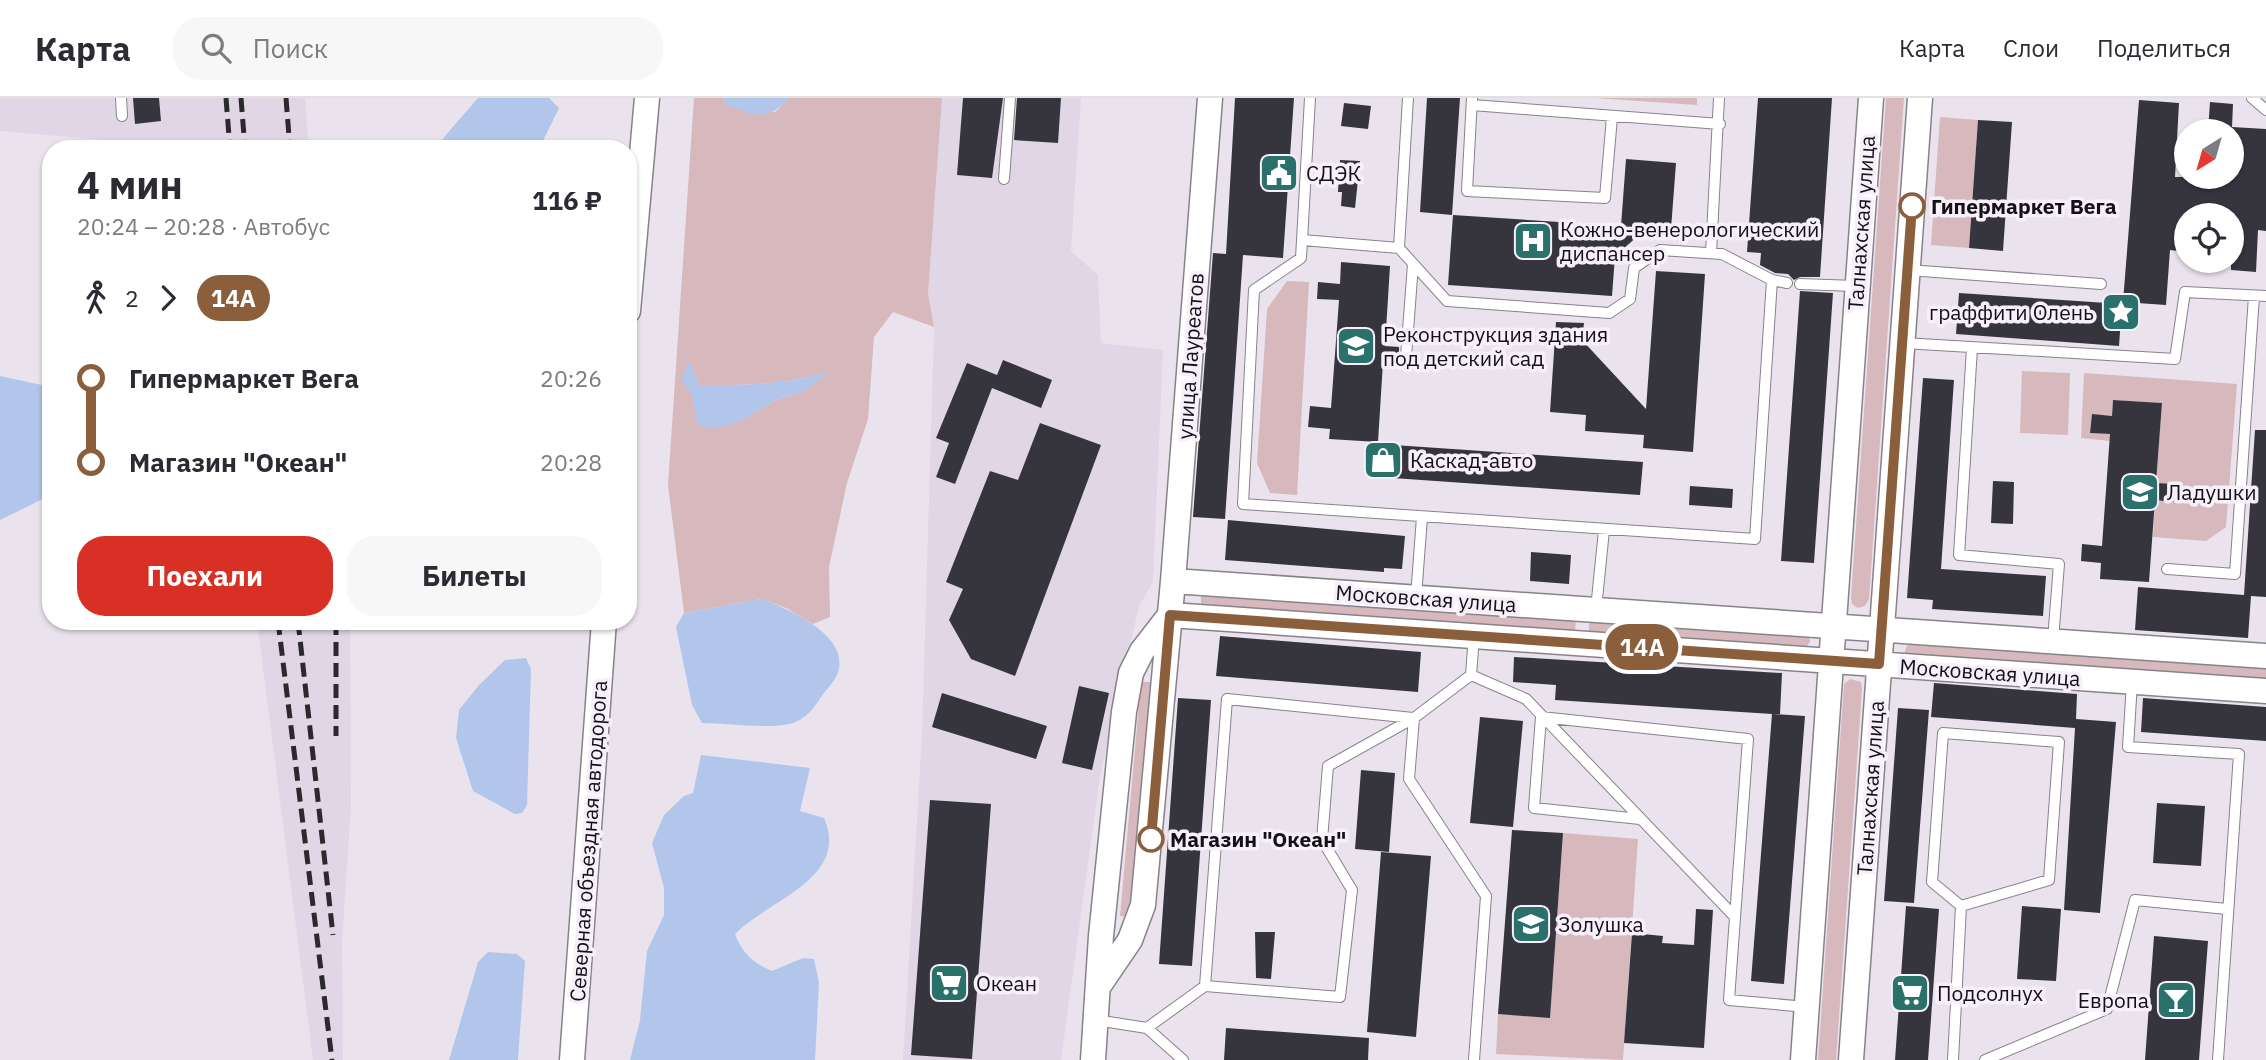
<!DOCTYPE html>
<html lang="ru">
<head>
<meta charset="utf-8">
<style>
	body { margin:0; font-family:"IBM Plex Sans",sans-serif; background:#f7f7f7; color:#2b2b33; height:100vh; display:flex; flex-direction:column; font-size:26px; white-space:nowrap }
	* { box-sizing:border-box; margin:0 }
	p { font-size:23px; color:#7c7c81 }
	.icon { flex:none; width:38px; height:38px; fill:none; stroke:currentColor; stroke-width:2; stroke-linecap:round; stroke-linejoin:round }
	.map { position:relative; flex:1; overflow:hidden }
	.drawer { position:absolute; left:42px; top:42px; width:595px; height:490px; display:flex; flex-direction:column; background:#fff; border-radius:28px; box-shadow:0 2px 5px #0004 }
	.drawer>* { flex:none }
	.badge { padding:0 14px; border-radius:23px; font-size:24px; line-height:46px }
	.needle { width:46px; rotate:217deg }
	.fabs { position:absolute; left:2174px; top:21px; display:grid; gap:14px }
	.fabs a { display:grid; place-items:center; width:70px; height:70px; border-radius:50%; background:#fff; box-shadow:0 2px 5px #0004; font-size:35px }
	.map>.badge { position:absolute; translate:-50% -50%; box-shadow:0 0 0 4px #fff }
	.legs { display:flex; align-items:center; gap:10px; height:77px; padding:0 35px; font-size:23px }
	.legs p { margin-inline-start:auto }
	.head { display:flex; align-items:center; justify-content:space-between; height:119px; padding:0 35px }
	h1 { font-size:38px; font-weight:700; line-height:52px }
	.button { display:flex; gap:14px; margin-top:auto; padding:14px 35px }
	.button a { flex:1; height:80px; border-radius:28px; background:#d93025; color:#fff; font-size:28px; font-weight:700; line-height:80px; text-align:center }
	.button a+a { background:#f7f7f7; color:#2b2b33 }
	ul { padding:0 35px; list-style:none }
	li { display:flex; align-items:center; gap:24px; height:84px; font-size:26px }
	li i { display:grid; place-items:center; width:10px; height:100%; margin:0 9px; background:currentColor }
	li i::after { content:''; width:18px; height:18px; margin:-9px; border:5px solid; border-radius:50%; background:#fff }
	li p { margin-inline-start:auto }
	li:first-child i { background:linear-gradient(#0000 50%,currentColor 0) }
	li:last-child i { background:linear-gradient(currentColor 50%,#0000 0) }
	header { display:flex; align-items:center; gap:42px; box-sizing:border-box; height:98px; padding:0 35px; background:#fff; border-bottom:2px solid #e1e1e2 }
	header strong { font-size:33px }
	nav { display:flex; gap:38px; margin-inline-start:auto; font-size:24px }
	.search { width:490px; height:63px; background:#f7f7f7; display:flex; align-items:center; gap:18px; box-sizing:border-box; padding:0 24px; border-radius:28px; color:#7c7c81; font-size:26px }
	.map>svg:first-child { display:block }
</style>
</head>
<body>
<header>
<strong>Карта</strong>
<div class="search"><svg class="icon" aria-label="search" viewBox="0 0 24 24"><circle cx="10" cy="10" r="6"/><path d="M15 15l6 6"/></svg>Поиск</div>
<nav><a>Карта</a><a>Слои</a><a>Поделиться</a></nav>
</header>
<div class="map">
<svg width="2266" height="962" viewBox="0 0 2266 962">
	<rect width="100%" height="100%" fill="#eae3ed"/>
	<!-- built -->
	<path fill="#e1d6e6" d="M0,0H305L309,51H206L0,33Z
		M942,0H1081L1071,153L1098,177L1101,245L1163,252L1153,484L1139,508L1100,679L1061,962H903L922,636L934,229L928,196Z
		M257,523H350L351,708L342,844L343,962H313Z"/>
	<!-- green -->
	<path fill="#d6b8bd" fill-rule="evenodd" d="M694,0H723L726,7L775,14L789,0H942L928,196L934,229L893,214L874,239L868,321L847,385L829,469L830,519L813,526L786,510L761,501L684,515L668,387ZM689,265L700,287C743,287 786,287 828,274L803,294L775,302L741,323L697,326Z
		M1595,0H1697V7Z
		M1886,0H1904L1869,501L1865,508L1858,510L1852,506L1851,499Z
		M1940,19L1978,22L1969,150L1931,147Z
		M1287,183L1309,184L1297,397L1270,395L1257,365L1267,211Z
		M2022,273L2070,275L2068,337L2020,335Z
		M2084,275L2237,286L2226,429L2206,443L2153,439L2155,402L2173,403L2174,386L2156,385L2162,305L2113,302L2112,318L2092,317L2090,335L2110,336V343L2081,340Z
		M1201,497L1576,517L1575,536L1201,508Z
		M1589,518L1809,537L1810,544L1806,549L1589,536Z
		M1908,545L2266,567V584L1904,556Z
		M1850,581L1861,584L1862,591L1836,962H1818L1844,586Z
		M1141,584H1151L1130,819L1120,818Z
		M1563,735L1638,741L1623,962L1496,956L1498,916L1550,919Z"/>
	<!-- water -->
	<path fill="#b2c6eb" d="M478,0H549L559,10L539,51H439L444,39Z
		M723,0H789C766,25 755,17 726,7Z
		M689,264L700,287C745,287 788,287 831,273L803,294L775,302L741,323L713,331L697,326L692,297L681,281Z
		M0,278L51,289V397L0,422Z
		M761,501C788,511 853,538 837,577C834,583 828,590 824,595C814,609 807,622 789,626C765,631 727,625 702,625L692,607L676,529L684,515Z
		M526,560L531,571L527,707L522,715L515,716L473,693L456,640L459,612L479,587L505,562Z
		M701,657L810,670L800,713L824,720C851,781 766,803 735,836C742,855 754,866 772,873L803,860L814,861L819,885L815,962H630L640,922L647,853L664,817V790L652,745L664,717L684,698L693,695Z
		M488,854L517,856L525,863L518,962H449L478,864Z"/>
	<!-- building -->
	<path fill="#36353e" d="M133,0H159L161,23L135,26Z
		M963,0H1003L992,80L957,77Z
		M1017,0H1061L1058,45L1014,42Z
		M1235,0H1294L1283,160L1243,157L1225,421L1193,419L1213,155L1226,156Z
		M1427,0H1460L1452,117L1420,114Z
		M1758,0H1832L1820,179H1800L1794,182L1788,176L1775,175L1760,167L1761,155L1747,154Z
		M2139,2L2179,5L2175,79H2231V33H2208L2210,4L2233,6L2232,29L2266,31V133L2258,132L2256,174L2231,172V117H2186V154L2170,152L2166,207L2123,204Z
		M1344,5L1371,8L1368,31L1341,28Z
		M1978,22L2012,24L2003,153L1969,150Z
		M1626,61L1676,65L1671,131L1640,129L1639,137L1615,158L1612,198L1448,187L1453,117L1621,128Z
		M1340,62L1360,63L1355,110L1341,108L1342,94H1338Z
		M1341,164L1390,168L1385,248L1399,249V265L1383,264L1378,344L1329,341L1330,331L1308,329L1310,308L1331,310L1339,202L1317,201L1318,184L1340,186Z
		M1656,173L1705,176L1693,354L1643,350L1644,337L1585,333L1586,317L1550,314L1556,224L1584,225L1582,242L1646,311Z
		M1800,193L1833,195L1814,465L1781,463Z
		M1959,195L2122,206L2119,248L1956,236Z
		M1003,262L1052,282L1041,310L992,290L955,386L936,379L949,345L936,340L967,265L997,277Z
		M1923,280L1954,282L1941,471L2046,478L2043,518L1932,511L1933,502L1907,500Z
		M2113,302L2162,305L2156,385L2174,386L2173,404L2155,402L2149,484L2100,481L2101,465L2081,463L2082,446L2102,448L2110,336L2090,335L2092,316L2112,318Z
		M1040,325L1101,347L1015,578L971,561L949,522L963,491L946,484L990,373L1018,382Z
		M2255,332H2266V499L2251,498L2248,540L2135,532L2138,489L2244,497Z
		M1379,346L1643,364L1640,397L1378,379Z
		M1993,383L2014,384L2013,426L1991,425Z
		M1690,388L1733,391L1732,410L1689,407Z
		M1228,422L1405,438L1402,471L1384,470V474L1225,462Z
		M1531,454L1571,457L1569,486L1530,483Z
		M1220,538L1421,554L1418,594L1216,578Z
		M1514,559L1782,575L1780,616H1773L1805,618L1784,886L1751,883L1772,616L1555,602L1556,587L1513,584Z
		M1934,585L2077,596L2076,621L2116,624L2100,815L2064,812L2075,630L1931,619Z
		M1079,588L1109,595L1092,672L1062,665Z
		M942,595L1047,628L1036,661L932,629Z
		M1178,600L1211,602L1192,868L1159,866Z
		M2143,600L2266,609V643L2141,634Z
		M1898,610L1929,612L1914,805L1884,803Z
		M1480,619L1523,623L1513,729L1470,725Z
		M1361,672L1395,675L1389,754L1355,751Z
		M930,702L991,706L972,961L911,957Z
		M2157,705L2205,708L2201,768L2153,765Z
		M1512,732L1563,735L1550,920L1498,916Z
		M1381,754L1431,758L1416,939L1367,934Z
		M1906,808L1939,811L1928,962H1895Z
		M2022,808L2061,811L2056,883L2017,881Z
		M1696,811L1713,812L1704,950L1624,945L1632,835L1663,838L1662,845L1694,847Z
		M1255,834H1275L1271,881L1256,880Z
		M2154,838L2208,843L2199,962H2145Z
		M1226,930L1369,940L1368,962H1224Z"/>
	<g fill="none" stroke-linecap="round" stroke-linejoin="round">
		<!-- service casing -->
		<g stroke="#88828b" stroke-width="12">
			<path id="service" d="M121,0L122,18
				M1310,0L1301,160L1254,192L1243,406L1755,441L1772,182
				M1472,0L1467,93L1605,100L1612,19
				M2252,0L2266,12
				M1472,7L1720,26
				M1004,81L1010,0
				M1302,142L1399,150L1447,203L1609,215L1630,201L1634,170L1660,152L1722,156L1772,182L1787,185
				M1399,150L1408,0
				M1711,155L1719,0
				M1908,172L2101,186
				M1800,186L1856,188
				M1903,245L2175,261L2185,194L2266,198
				M1972,250L1959,457L2059,466L2053,542
				M1406,259L1413,166
				M2167,471L2235,476L2254,198
				M1416,499L1422,419
				M1596,511L1604,432
				M1474,538L1471,577L1526,601L1735,819
				M1471,577L1414,620L1409,681L1486,798L1474,962
				M2132,584L2128,649L2239,656L2218,962
				M1943,635L2059,644L2049,782L1961,808L1932,784Z
				M1640,721L1534,710L1541,619L1748,641L1729,902L1807,909
				M1205,888L1227,601L1413,620
				M1096,922L1147,930L1183,962
				M1147,930L1205,888L1340,899L1352,792L1322,742L1328,668L1414,620
				M1953,962L1961,808
				M1985,962L2107,911L2135,802L2227,811"/>
		</g>
		<!-- tertiary casing -->
		<g stroke="#88828b" stroke-width="27">
			<path id="tertiary" d="M628,213L647,0
				M1173,483L2266,558
				M1170,517L2266,593
				M1098,889L1130,842L1143,807L1173,483L1210,0
				M572,962L604,523
				M1093,962L1101,838L1124,614L1131,575L1142,553L1170,517
				M1803,962L1871,0
				M1851,962L1920,0"/>
		</g>
		<!-- service -->
		<use href="#service" stroke="#fff" stroke-width="10"/>
		<!-- tertiary -->
		<use href="#tertiary" stroke="#fff" stroke-width="24"/>
		<!-- rail -->
		<path stroke="#2c292d" stroke-width="5" stroke-dasharray="14 7" stroke-linecap="butt" d="M226,0L230,51
			M241,0L245,51
			M286,0L290,51
			M278,523L332,962
			M298,523L333,837
			M336,523V638"/>
	</g>
	<g fill="none" stroke-linecap="round" stroke-linejoin="round">
		<!-- line-1 casing -->
		<g stroke="#fff" stroke-width="16">
			<path id="line-1" d="M1151,741L1170,517L1879,566L1912,108"/>
		</g>
		<!-- line-1 -->
		<use href="#line-1" stroke="#8b5e3c" stroke-width="10"/>
	</g>
	<!-- icons -->
	<defs>
		<g id="civic-square" transform="scale(2.0125)"><rect x="-9" y="-9" width="18" height="18" rx="4" fill="#29716a" stroke="#f7f0fb"/><path d="M-.6-6.5H3V-4.5H.6V-3L4-1V1h2V6H-6V1h2V-1L-.6-3ZM-1.2 2.5V6h2.4V2.5Z" fill="#fff"/></g>
		<g id="hospital-square" transform="scale(2.0125)"><rect x="-9" y="-9" width="18" height="18" rx="4" fill="#29716a" stroke="#f7f0fb"/><path d="M-5-5h3v3.5h4V-5h3V5h-3V1.5h-4V5h-3Z" fill="#fff"/></g>
		<g id="sight-square" transform="scale(2.0125)"><rect x="-9" y="-9" width="18" height="18" rx="4" fill="#29716a" stroke="#f7f0fb"/><path d="M0-6L1.8-2.2L6-1.7L2.9 1.2L3.7 5.4L0 3.3L-3.7 5.4L-2.9 1.2L-6-1.7L-1.8-2.2Z" fill="#fff"/></g>
		<g id="school-square" transform="scale(2.0125)"><rect x="-9" y="-9" width="18" height="18" rx="4" fill="#29716a" stroke="#f7f0fb"/><path d="M0-5L7-2L0 1L-7-2ZM-4 1L0 2.5L4 1V4Q0 6-4 4Z" fill="#fff"/></g>
		<g id="shop-square" transform="scale(2.0125)"><rect x="-9" y="-9" width="18" height="18" rx="4" fill="#29716a" stroke="#f7f0fb"/><path d="M-5-2.5h2.3a2.7 3.5 0 0 1 5.4 0H5L5.5 6h-11ZM-1.5-2.5h3a1.5 2.3 0 0 0-3 0Z" fill="#fff"/></g>
		<g id="supermarket-square" transform="scale(2.0125)"><rect x="-9" y="-9" width="18" height="18" rx="4" fill="#29716a" stroke="#f7f0fb"/><path d="M-6-5.5h2.5l.6 2H6L4.5 2H-2.5L-4.4-4H-6ZM-1.5 3.2a1.3 1.3 0 1 0 .1 0ZM3 3.2a1.3 1.3 0 1 0 .1 0Z" fill="#fff"/></g>
		<g id="bar-square" transform="scale(2.0125)"><rect x="-9" y="-9" width="18" height="18" rx="4" fill="#29716a" stroke="#f7f0fb"/><path d="M-6-5H6L.8 .8V4.5H3.5V6h-7V4.5H-.8V.8Z" fill="#fff"/></g>
	</defs>
	<g fill-rule="evenodd">
		<use href="#civic-square" x="1279" y="75"/>
		<use href="#hospital-square" x="1533" y="143"/>
		<use href="#sight-square" x="2121" y="214"/>
		<use href="#school-square" x="1356" y="248"/>
		<use href="#shop-square" x="1383" y="362"/>
		<use href="#school-square" x="2140" y="394"/>
		<use href="#school-square" x="1531" y="826"/>
		<use href="#supermarket-square" x="949" y="885"/>
		<use href="#supermarket-square" x="1910" y="895"/>
		<use href="#bar-square" x="2176" y="902"/>
	</g>
	<!-- markers -->
	<g fill="#fff" stroke="#8b5e3c" stroke-width="3.5">
		<circle cx="1912" cy="108" r="12"/>
		<circle cx="1151" cy="741" r="12"/>
	</g>
	<g text-anchor="middle" dominant-baseline="central" stroke-width="7" stroke-linejoin="round" paint-order="stroke">
		<!-- poi labels -->
		<g font-size="21" fill="#131114" stroke="#f7f0fb" text-anchor="start">
			<text x="1306" y="75">СДЭК</text>
			<text x="1560" y="131">Кожно-венерологический<tspan x="1560" dy="24">диспансер</tspan></text>
			<text x="2094" y="214" text-anchor="end">граффити Олень</text>
			<text x="1383" y="236">Реконструкция здания<tspan x="1383" dy="24">под детский сад</tspan></text>
			<text x="1410" y="362">Каскад-авто</text>
			<text x="2167" y="394">Ладушки</text>
			<text x="1558" y="826">Золушка</text>
			<text x="976" y="885">Океан</text>
			<text x="1937" y="895">Подсолнух</text>
			<text x="2149" y="902" text-anchor="end">Европа</text>
		</g>
		<!-- stop labels -->
		<g font-size="21" font-weight="bold" fill="#131114" stroke="#f7f0fb" text-anchor="start">
			<text x="1931" y="108">Гипермаркет Вега</text>
			<text x="1170" y="741">Магазин "Океан"</text>
		</g>
		<!-- street labels -->
		<g font-size="21" fill="#131114" stroke="#f7f0fb">
			<text transform="translate(1861 125) rotate(-86)">Талнахская улица</text>
			<text transform="translate(1190 258) rotate(-86)">улица Лауреатов</text>
			<text transform="translate(1426 500) rotate(4)">Московская улица</text>
			<text transform="translate(1990 574) rotate(4)">Московская улица</text>
			<text transform="translate(1870 690) rotate(-86)">Талнахская улица</text>
			<text transform="translate(588 743) rotate(-86)">Северная объездная автодорога</text>
		</g>
	</g>
</svg>
<div class="fabs">
<a><svg class="needle" viewBox="-14 -14 28 28"><path d="M0-13l5 13h-10z" fill="#e53935"/><path d="M0 13l5-13h-10z" fill="#7c7c81"/></svg></a>
<a><svg class="icon" aria-label="locate" viewBox="0 0 24 24"><circle cx="12" cy="12" r="6"/><path d="M12 2v4M12 18v4M2 12h4M18 12h4"/></svg></a>
</div>
<b class="badge" style="left:1642px;top:549px;background:#8b5e3c;color:#fff">14А</b>
<section class="drawer">
<div class="head"><div><h1>4 мин</h1><p>20:24 – 20:28 · Автобус</p></div><b>116 ₽</b></div>
<div class="legs"><svg class="icon" aria-label="walk" viewBox="0 0 24 24"><circle cx="13" cy="4" r="2"/><path d="M13 8l-2 6 4 7M11 14l-3 7M7 12l3-4h3l4 4"/></svg>2<svg class="icon" aria-label="forward" viewBox="0 0 24 24"><path d="M9 5l7 7-7 7"/></svg><b class="badge" style="background:#8b5e3c;color:#fff">14А</b></div>
<ul>
<li><i style="color:#8b5e3c"></i><b>Гипермаркет Вега</b><p>20:26</p></li>
<li><i style="color:#8b5e3c"></i><b>Магазин &quot;Океан&quot;</b><p>20:28</p></li>
</ul>
<div class="button"><a>Поехали</a><a>Билеты</a></div>
</section>
</div>
</body>
</html>
